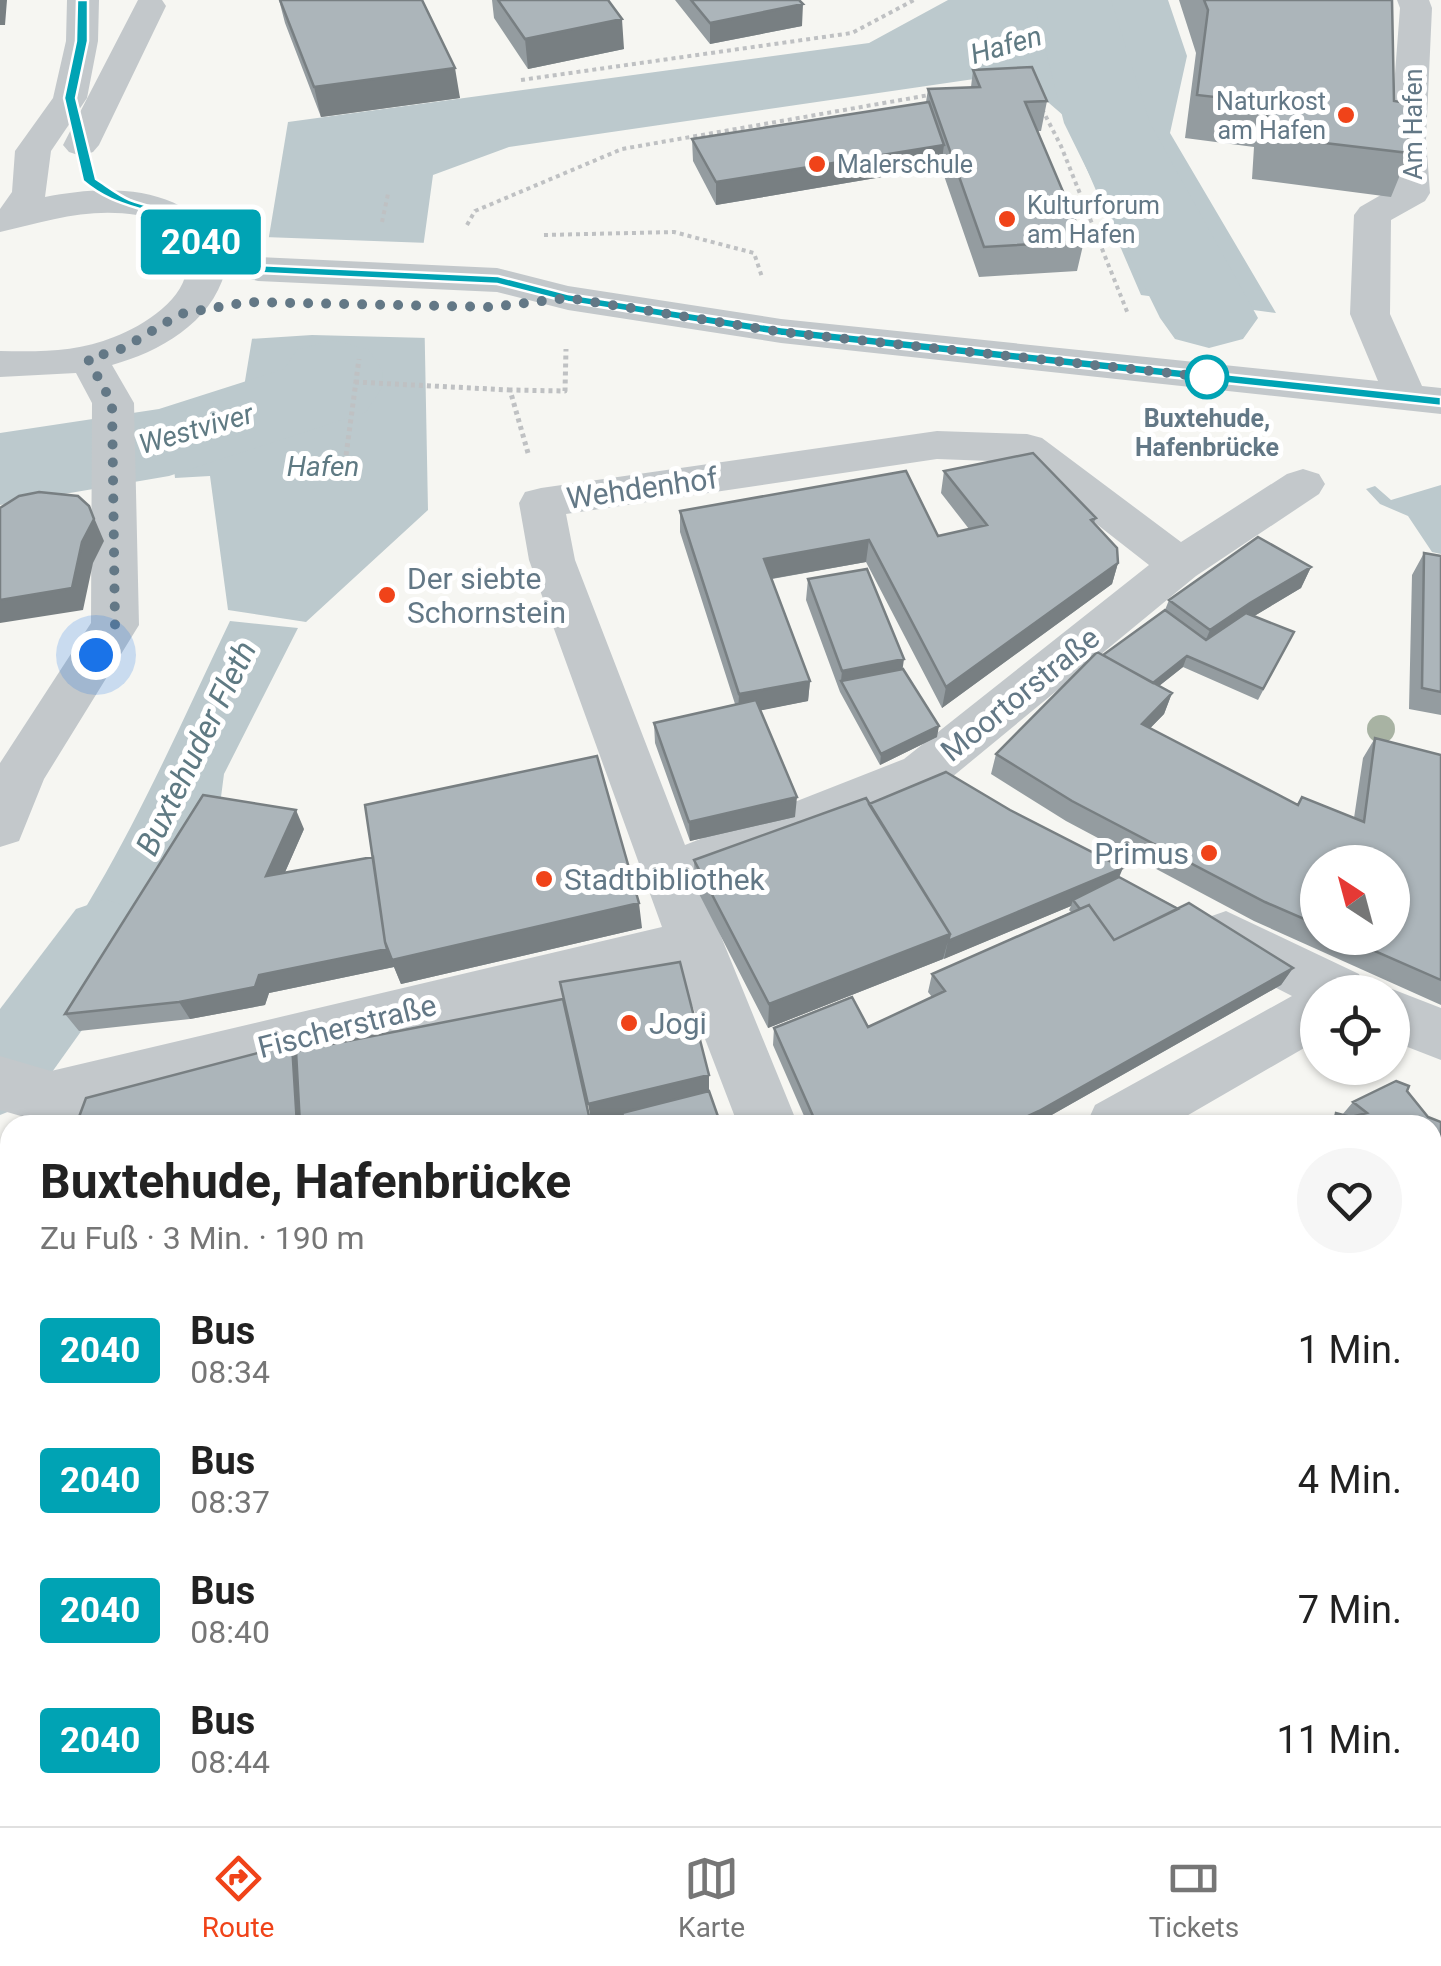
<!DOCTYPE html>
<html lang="de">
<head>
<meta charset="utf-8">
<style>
	body { margin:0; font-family:Roboto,sans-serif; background:#f6f6f6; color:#222; height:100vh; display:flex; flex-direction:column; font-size:38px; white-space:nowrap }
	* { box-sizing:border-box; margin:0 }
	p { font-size:32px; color:#767676 }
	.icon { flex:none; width:55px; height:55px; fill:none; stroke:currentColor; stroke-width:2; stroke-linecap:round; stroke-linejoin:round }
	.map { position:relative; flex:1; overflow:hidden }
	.sheet { position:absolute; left:0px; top:1115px; width:1442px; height:712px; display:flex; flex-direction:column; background:#fff; border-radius:30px 30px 0 0; box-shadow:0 2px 8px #0004 }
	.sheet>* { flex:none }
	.badge { padding:0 20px; border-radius:8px; font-size:35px; line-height:65px }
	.needle { width:65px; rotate:324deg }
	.fabs { position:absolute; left:1300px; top:845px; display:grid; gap:20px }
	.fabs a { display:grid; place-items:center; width:110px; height:110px; border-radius:50%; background:#fff; box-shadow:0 2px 8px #0004; font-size:50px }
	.you { position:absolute; width:50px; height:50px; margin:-25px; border:8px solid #fff; border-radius:50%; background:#1a73e8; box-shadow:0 0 0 15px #1a73e833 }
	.map>.badge { position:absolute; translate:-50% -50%; box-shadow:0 0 0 5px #fff }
	.round { display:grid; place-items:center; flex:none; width:105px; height:105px; border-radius:52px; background:#f6f6f6 }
	.head { display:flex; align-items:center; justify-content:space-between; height:170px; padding:0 40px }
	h1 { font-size:48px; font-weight:700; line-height:75px }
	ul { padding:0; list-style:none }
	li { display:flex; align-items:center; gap:30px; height:130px; padding:0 40px }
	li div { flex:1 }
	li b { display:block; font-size:38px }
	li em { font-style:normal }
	li .badge { min-width:110px; font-weight:700; text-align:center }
	.dock { display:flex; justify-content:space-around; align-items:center; height:140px; border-top:2px solid #e0e0e0; background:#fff; font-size:28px; color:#767676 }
	.dock a { display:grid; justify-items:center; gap:5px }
	.dock .selected { color:#f04319 }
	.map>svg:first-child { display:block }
</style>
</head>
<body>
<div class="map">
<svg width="1441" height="1826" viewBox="0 0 1441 1826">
	<rect width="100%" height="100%" fill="#f6f6f2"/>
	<!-- water -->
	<path fill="#bcc9cd" d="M948,0H1168L1187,56L1170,133L1276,313L1141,295L1064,116L1034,90L981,78L509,147L433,175L423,248L428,510L306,622L228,610L210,476L175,478L168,413L242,399L288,122L869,43Z
		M66,427L72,487L0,499V436Z
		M1441,485V554L1432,552L1408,516L1380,504L1366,489L1375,486L1391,500Z
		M230,621L298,628L224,774L221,797L76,1028L41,1022L17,1006C109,892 167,752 230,621Z"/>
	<!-- pier -->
	<path fill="#f6f6f2" d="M264,237L429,243L428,338L312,335L248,339Z"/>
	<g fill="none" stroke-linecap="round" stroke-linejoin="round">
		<!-- canal -->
		<path fill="#bcc9cd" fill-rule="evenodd" d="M105,899L134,909L145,933L134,957L30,1103L0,1115V1009L76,909Z"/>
		<!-- river -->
		<path fill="#bcc9cd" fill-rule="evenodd" d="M1033,0H1111L1150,123L1258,318L1243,339L1209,348L1175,339L1160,318L1064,123Z
			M333,340L369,350L383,372L381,389L366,412L169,476L0,505V433L159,409L284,369L297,350Z"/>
		<!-- path-far1 -->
		<path stroke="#bfc1c3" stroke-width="4" stroke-dasharray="4 4" stroke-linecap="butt" d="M521,80L852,33L914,0
			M1042,109L1061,146L1128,314
			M382,222L388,194
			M467,225L475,211L622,149L935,94
			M544,235L674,232L754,253L762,277"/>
		<!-- path -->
		<path stroke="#bfc1c3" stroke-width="5" stroke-dasharray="4 4" stroke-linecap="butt" d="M355,382L510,390
			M528,453L510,390L565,391L566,349
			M345,463L359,359"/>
		<!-- minor -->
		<path fill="#c3c8cb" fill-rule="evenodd" d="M67,0H99L98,41L87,98L51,151L45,197C109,184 188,184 222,248L258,257L497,268L568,286L781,319L1378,381L1350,314L1354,215L1360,207L1393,188L1390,139L1400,8L1397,0H1429L1432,8L1426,139L1430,193L1425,201L1391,220L1390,314L1422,386L1441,388V414L781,343L568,310L497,292L258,281L225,272C211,323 159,352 112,365L134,403L139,625L44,779L19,841L0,847V763L91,623L92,403L76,373L0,377V351C38,352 78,352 114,337C150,323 205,287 181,243C173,227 154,218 137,215C89,207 46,221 0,232V209L12,192L15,151L53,98L66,41Z
			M138,0H162L166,6L99,145L93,152L81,156L69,152L63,145Z
			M937,431L1027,434L1042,438L1181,542L1287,474L1303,469L1319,474L1325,484L1319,494L1196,576L940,787L700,885L798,1125H738L679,971L52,1125L0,1110V1056L51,1071L662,927L529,560L519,503L525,492L541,488ZM937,459L1017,462L1149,565L904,759L685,845L575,560L566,514Z
			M1226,911L1359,974L1367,992H1318V1040L1171,1125H1086L1095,1105L1292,996L1206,952L1198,935L1206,918Z
			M1392,989L1441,1008V1060L1392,1041V992H1382Z
			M10,1196V1284L0,1288V1200Z
			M1432,1658H1441V1734L1432,1733Z
			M10,1732V1808L0,1809V1733Z"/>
	</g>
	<!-- trees -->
	<circle fill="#a8b3a3" cx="1381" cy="729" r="14"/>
	<!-- wall -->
	<path fill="#949ca0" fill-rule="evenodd" d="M279,0H422L460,98L321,117L285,23Z
		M492,0H608L624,49L528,69L494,18Z
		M675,0H799L802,26L710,44Z
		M1179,0H1392L1394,101L1409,153L1391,197L1252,179L1254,147L1185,138L1196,53Z
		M973,70L1047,101L1041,131H1037L1084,241L1077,271L979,277L941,167L716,205L693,161L692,139L926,102L928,89L971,87Z
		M944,471L1096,518L1094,523L1118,563L1112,584L942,708L866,562L772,579L810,681L808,701L760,710L795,817L690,841L655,743L654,723L735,704L680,532V511L938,536L969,529L941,493Z
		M1424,553L1441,556V715L1409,709L1412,575Z
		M1311,567L1301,588L1254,616L1294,632L1258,700L1183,667L1159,686L1172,693L1164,714L1150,728L1297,804L1302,797L1354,818L1363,758L1375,738L1441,755V1005L1254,921L1066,821L991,774L996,754L1103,655L1165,610L1169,600ZM1318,862L1392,938H1318Z
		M808,579L903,669L937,737L880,765L840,692L806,600Z
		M869,804L1119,877L1293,968L1281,985L1034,1125H808L773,1045L774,1028L868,1027L932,997L928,992L932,974L1071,912L1069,910L1071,906L943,959L768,1028L695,886L694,860Z
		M304,829L285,872L642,928L401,984L394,967L269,993L265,1005L190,1019L79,1031L65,1014Z
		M1407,1091L1428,1117L1441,1122V1486L1432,1473V1125H1326L1336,1113L1342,1115L1353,1102Z
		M10,1401V1736L0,1738V1448Z
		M1432,1565L1441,1567V1582L1432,1585Z"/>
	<!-- shaded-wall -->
	<path fill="#787f82" d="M0,0H7L5,25H0Z
		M803,4L802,26L710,44V23Z
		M622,19L624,49L528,69L525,39Z
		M455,68L460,98L321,117L314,87Z
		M944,145L941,167L716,205V182Z
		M89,506L104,541L93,563L83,610L0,623V600Z
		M869,540L866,562L764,580V559Z
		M1118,563L1112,584L942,708L946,687Z
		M1311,567L1301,588L1241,624L1201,651L1210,630L1250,603Z
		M1187,656L1183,667L1140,701L1144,690Z
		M904,659L901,680L841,681L842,671Z
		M810,681L808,701L738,715L739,694Z
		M1172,693L1164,714L1134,745L1142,724Z
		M939,726L937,737L880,765L881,754Z
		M797,797L795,817L690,841L689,822Z
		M296,810L304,829L275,895L266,876Z
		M1123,868L1115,887L1073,900L1071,906L944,959L948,941Z
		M639,903L642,928L401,984L394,967L269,993L265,1005L190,1019L179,1002L259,975L387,948Z
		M950,934L943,959L768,1028L769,1004Z
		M1293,968L1281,985L1034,1125H1009Z
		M292,1044L305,1067L309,1125H297Z
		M709,1075V1107L622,1113L624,1125H592L588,1104Z
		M261,1818H274V1826H261Z"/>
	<!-- building -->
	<path fill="#acb5ba" stroke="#787f82" stroke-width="2.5" d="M280,0H422L455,68L314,87Z
		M498,0H608L622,19L525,39Z
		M691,0H799L803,4L710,23Z
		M1204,0H1392L1394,101L1407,103L1409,153L1266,136L1268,103L1197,95L1208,10Z
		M1032,67L1047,101L1025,102L1084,241L984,247L928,89L980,87L973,70Z
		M929,102L944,145L716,182L692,139Z
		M1033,453L1096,518L1091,520L1117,548L1118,563L946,687L869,540L764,559L810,681L739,694L680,511L906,471L938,536L987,525L944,471Z
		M39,492L78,496L89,506L94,519L82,542L72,588L0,600V508L19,496Z
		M1258,537L1311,567L1250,603L1210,630L1169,600Z
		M1424,553L1441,556V692L1422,688Z
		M867,569L904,659L842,671L808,579Z
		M1165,610L1206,640L1246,613L1294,632L1263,689L1187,656L1153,683L1103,655Z
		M1097,652L1172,693L1142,724L1298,805L1302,797L1364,822L1375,738L1441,755V980L1345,938H1392V862H1318V925L1265,902L1072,801L996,754Z
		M903,669L939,726L881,754L841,681Z
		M756,700L797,797L689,822L654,723Z
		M597,756L639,903L392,960L385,942L365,805Z
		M946,772L1010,810L1123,868L948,941L950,934L869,804Z
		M203,795L296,810L266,876L373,857L385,942L387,949L259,975L255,987L179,1002L65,1014Z
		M866,798L950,934L769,1004L694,860Z
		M1119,877L1178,909L1114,940L1089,905L1080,909L1073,900Z
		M1189,903L1293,968L1039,1111L1009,1125H817L774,1028L852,997L868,1027L945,991L932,974L1089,905L1114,940Z
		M680,962L709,1075L588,1104L560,982Z
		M563,999L591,1125H300L296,1051Z
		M292,1044L297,1125H76L86,1098Z
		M1396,1081L1409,1086L1407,1091L1428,1117L1441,1122V1458L1432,1463V1125H1334L1336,1113L1351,1117L1367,1113L1353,1102Z
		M709,1091L721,1125H626L622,1113Z
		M10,1401V1584L0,1585V1448Z
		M1432,1565L1441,1567V1578L1432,1577Z
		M10,1592V1730L0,1732V1593Z
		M1432,1780L1441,1781V1826H280L279,1818H1432Z
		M126,1818H261V1826H83Z"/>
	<!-- line -->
	<path fill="#00a3b4" stroke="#fff" stroke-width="2.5" d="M77,0H88V41L76,98L96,179C107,186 118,195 130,200C168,214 194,209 212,254L258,265L498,276L568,294L781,327L1441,397V406L781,336L568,302L497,284L258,273L202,259C170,197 130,221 83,181L64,98L76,41Z"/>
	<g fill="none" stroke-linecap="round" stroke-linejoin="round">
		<!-- walk -->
		<path stroke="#637886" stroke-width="10" stroke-dasharray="0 18" d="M96,655L115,625L112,403L88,359L124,348L180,314L247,302L492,307L568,298L781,332L1207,377"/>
	</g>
	<!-- markers -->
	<g fill="#f04319" stroke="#fff" stroke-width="4">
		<circle cx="1346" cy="115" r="10"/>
		<circle cx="817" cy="164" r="10"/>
		<circle cx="1007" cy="219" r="10"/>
		<circle cx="387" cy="595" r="10"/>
		<circle cx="1209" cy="853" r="10"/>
		<circle cx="544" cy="879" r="10"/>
		<circle cx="629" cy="1023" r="10"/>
	</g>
	<circle fill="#fff" stroke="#00a3b4" stroke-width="5" cx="1207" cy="377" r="20"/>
	<g text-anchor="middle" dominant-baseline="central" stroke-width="10" stroke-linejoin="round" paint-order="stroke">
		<!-- far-poi labels -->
		<g font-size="25" fill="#637886" stroke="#fff" text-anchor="start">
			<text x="1326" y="101" text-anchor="end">Naturkost<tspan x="1326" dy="29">am Hafen</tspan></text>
			<text x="837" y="164">Malerschule</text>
			<text x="1027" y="205">Kulturforum<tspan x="1027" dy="29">am Hafen</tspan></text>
		</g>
		<!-- far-street labels -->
		<g font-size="25" fill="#637886" stroke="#fff">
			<text transform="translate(1413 124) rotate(-90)">Am Hafen</text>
		</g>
		<!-- far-stop labels -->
		<g font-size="25" font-weight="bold" fill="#637886" stroke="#fff">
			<text x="1207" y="418">Buxtehude,<tspan x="1207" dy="29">Hafenbrücke</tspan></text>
		</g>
		<!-- far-water labels -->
		<g font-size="28" font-style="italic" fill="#5f7a83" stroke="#fff">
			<text transform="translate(1006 45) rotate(-16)">Hafen</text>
			<text transform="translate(196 429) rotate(-16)">Westviver</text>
			<text x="323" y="466">Hafen</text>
		</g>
		<!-- street labels -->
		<g font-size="30" fill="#637886" stroke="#fff">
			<text transform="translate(642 488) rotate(-8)">Wehdenhof</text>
			<text transform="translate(1020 694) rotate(-39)">Moortorstraße</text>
			<text transform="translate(347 1026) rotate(-14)">Fischerstraße</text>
		</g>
		<!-- poi labels -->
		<g font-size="30" fill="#637886" stroke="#fff" text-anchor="start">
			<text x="407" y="578">Der siebte<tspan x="407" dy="34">Schornstein</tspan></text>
			<text x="1189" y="853" text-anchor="end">Primus</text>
			<text x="564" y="879">Stadtbibliothek</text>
			<text x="649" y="1023">Jogi</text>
		</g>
		<!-- water labels -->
		<g font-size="32" font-style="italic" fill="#5f7a83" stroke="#fff">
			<text transform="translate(196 748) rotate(-64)">Buxtehuder Fleth</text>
		</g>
	</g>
</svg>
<div class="fabs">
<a><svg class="needle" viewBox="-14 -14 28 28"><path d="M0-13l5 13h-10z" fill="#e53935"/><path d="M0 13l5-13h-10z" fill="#767676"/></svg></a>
<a><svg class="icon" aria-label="locate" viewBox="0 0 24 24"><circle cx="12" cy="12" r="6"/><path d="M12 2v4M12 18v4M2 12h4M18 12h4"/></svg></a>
</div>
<div class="you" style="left:96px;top:655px"></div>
<b class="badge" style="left:201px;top:242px;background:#00a3b4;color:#fff">2040</b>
<section class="sheet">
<div class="head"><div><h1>Buxtehude, Hafenbrücke</h1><p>Zu Fuß · 3 Min. · 190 m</p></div><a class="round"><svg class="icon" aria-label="heart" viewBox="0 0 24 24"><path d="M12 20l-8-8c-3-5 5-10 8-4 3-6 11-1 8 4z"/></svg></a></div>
<ul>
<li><span class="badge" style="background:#00a3b4;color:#fff">2040</span><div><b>Bus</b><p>08:34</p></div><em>1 Min.</em></li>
<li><span class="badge" style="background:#00a3b4;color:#fff">2040</span><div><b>Bus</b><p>08:37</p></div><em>4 Min.</em></li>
<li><span class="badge" style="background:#00a3b4;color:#fff">2040</span><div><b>Bus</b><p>08:40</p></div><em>7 Min.</em></li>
<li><span class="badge" style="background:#00a3b4;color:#fff">2040</span><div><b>Bus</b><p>08:44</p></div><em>11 Min.</em></li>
</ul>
</section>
</div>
<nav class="dock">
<a class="selected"><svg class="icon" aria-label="directions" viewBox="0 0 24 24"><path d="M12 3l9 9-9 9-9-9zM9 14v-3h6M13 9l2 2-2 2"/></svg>Route</a>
<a><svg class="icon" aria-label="map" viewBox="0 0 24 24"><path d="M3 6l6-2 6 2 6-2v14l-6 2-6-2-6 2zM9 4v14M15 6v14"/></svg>Karte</a>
<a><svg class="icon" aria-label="tickets" viewBox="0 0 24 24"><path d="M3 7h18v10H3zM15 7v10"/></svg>Tickets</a>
</nav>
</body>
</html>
